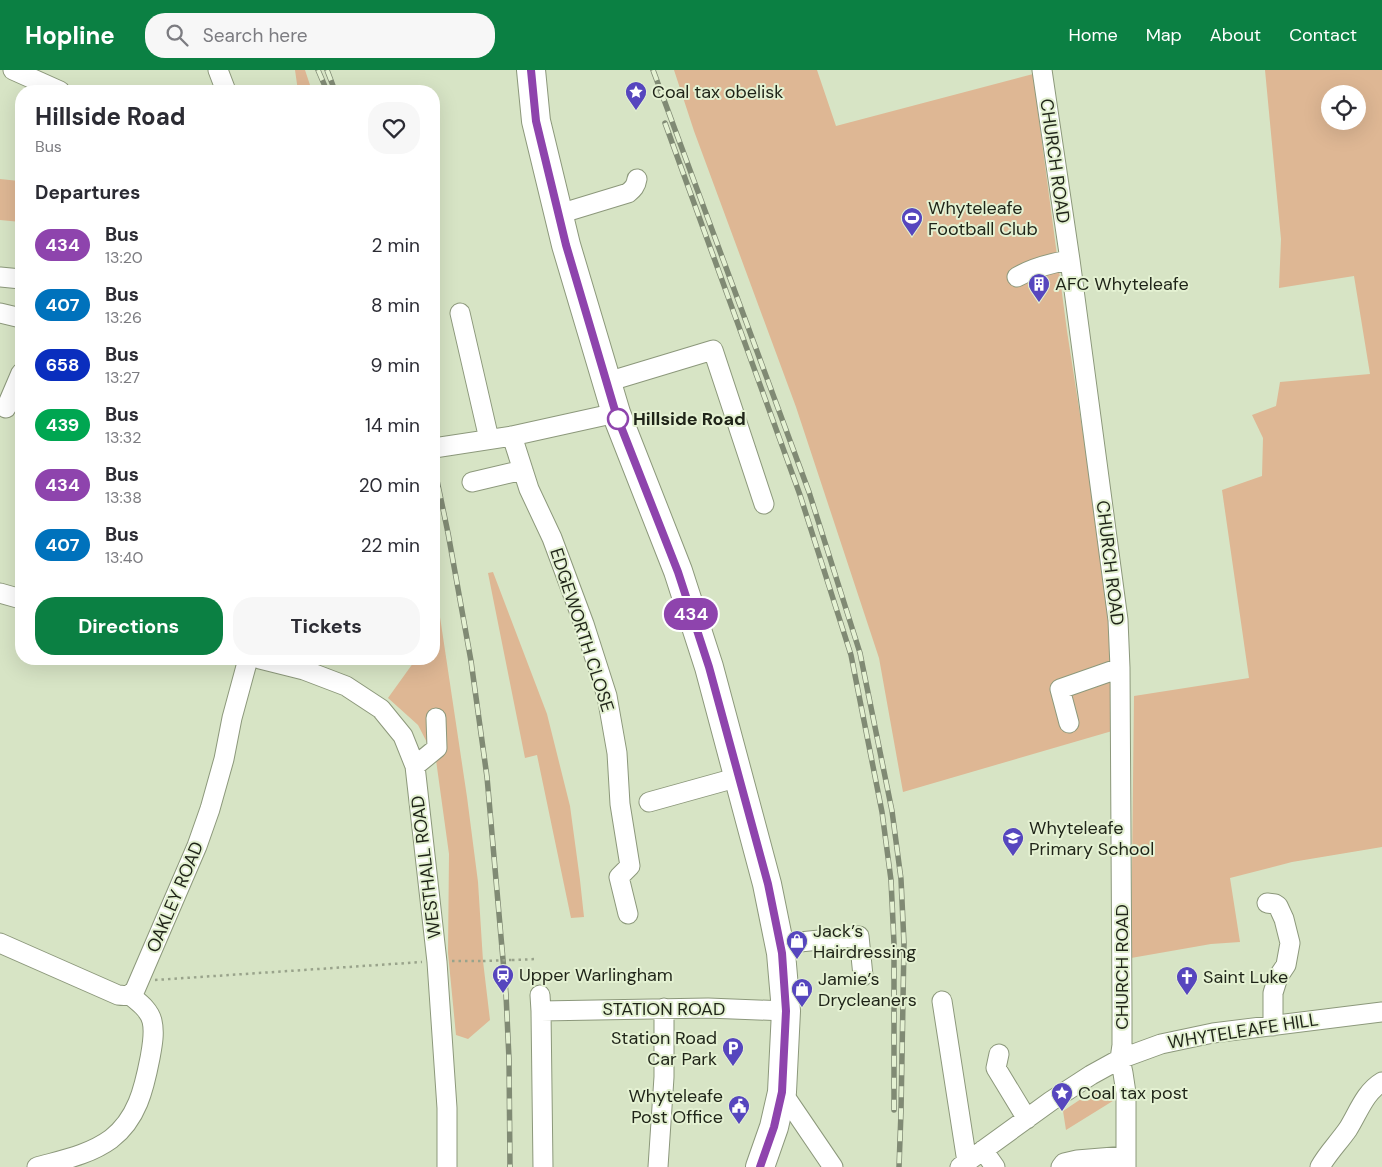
<!DOCTYPE html>
<html lang="en">
<head>
<meta charset="utf-8">
<style>
	body { margin:0; font-family:"DM Sans",sans-serif; background:#f7f7f7; color:#2b2b33; height:100vh; display:flex; flex-direction:column; font-size:19px; white-space:nowrap }
	* { box-sizing:border-box; margin:0 }
	p { font-size:16px; color:#7c7c81 }
	.icon { flex:none; width:28px; height:28px; fill:none; stroke:currentColor; stroke-width:2; stroke-linecap:round; stroke-linejoin:round }
	.map { position:relative; flex:1; overflow:hidden }
	.sheet { position:absolute; left:15px; top:15px; width:425px; height:580px; display:flex; flex-direction:column; background:#fff; border-radius:20px; box-shadow:0 5px 20px #0002 }
	.sheet>* { flex:none }
	.badge { padding:0 10px; border-radius:16px; font-size:18px; line-height:32px }
	.buttons { position:absolute; left:1321px; top:15px; display:grid; gap:10px }
	.buttons a { display:grid; place-items:center; width:45px; height:45px; border-radius:50%; background:#fff; box-shadow:0 5px 20px #0002; font-size:25px }
	.map>.badge { position:absolute; translate:-50% -50%; box-shadow:0 0 0 2px #fff }
	h2 { padding:0 20px; font-size:19px; line-height:45px }
	.round { display:grid; place-items:center; flex:none; width:52px; height:52px; border-radius:20px; background:#f7f7f7 }
	.head { display:flex; align-items:center; justify-content:space-between; height:85px; padding:0 20px }
	h1 { font-size:24px; font-weight:700; line-height:38px }
	.button { display:flex; gap:10px; margin-top:auto; padding:10px 20px }
	.button a { flex:1; height:58px; border-radius:20px; background:#0b8043; color:#fff; font-size:20px; font-weight:700; line-height:58px; text-align:center }
	.button a+a { background:#f7f7f7; color:#2b2b33 }
	ul { padding:0; list-style:none }
	li { display:flex; align-items:center; gap:15px; height:60px; padding:0 20px }
	li div { flex:1 }
	li b { display:block; font-size:19px }
	li em { font-style:normal }
	li .badge { min-width:55px; font-weight:700; text-align:center }
	header { display:flex; align-items:center; gap:30px; box-sizing:border-box; height:70px; padding:0 25px; background:#0b8043; color:#fff }
	header strong { font-size:24px }
	nav { display:flex; gap:28px; margin-inline-start:auto; font-size:18px }
	.search { width:350px; height:45px; background:#f7f7f7; display:flex; align-items:center; gap:12px; box-sizing:border-box; padding:0 18px; border-radius:20px; color:#7c7c81; font-size:19px }
	.map>svg:first-child { display:block }
</style>
</head>
<body>
<header>
<strong>Hopline</strong>
<div class="search"><svg class="icon" aria-label="search" viewBox="0 0 24 24"><circle cx="10" cy="10" r="6"/><path d="M15 15l6 6"/></svg>Search here</div>
<nav><a>Home</a><a>Map</a><a>About</a><a>Contact</a></nav>
</header>
<div class="map">
<svg width="1382" height="1097" viewBox="0 0 1382 1097">
	<rect width="100%" height="100%" fill="#d7e4c5"/>
	<!-- green -->
	<path fill="#deb794" fill-rule="evenodd" d="M295,0H305L312,21H298Z
		M674,0H817L836,56L1033,4L1067,261L1108,525L1119,659L903,722L879,588L796,337L694,61Z
		M1265,0H1382V777L1292,792L1230,808L1240,872L1211,874L1131,888L1134,626L1249,608L1222,420L1262,406L1263,368L1252,345L1276,336L1280,312L1370,304L1354,206L1279,218L1281,169ZM1330,24H1358V51H1330Z
		M0,109L19,111V114L21,115V152L0,150Z
		M493,502L547,644L570,736L580,810L584,847L571,848L537,685L525,688L488,503Z
		M434,507L467,727L478,812L483,891L490,950L468,969L456,965L448,883L449,784L436,690L418,655L388,628L416,589H434Z
		M1112,1019L1116,1029L1066,1060L1063,1041L1090,1023Z"/>
	<g fill="none" stroke-linecap="round" stroke-linejoin="round">
		<!-- minor casing -->
		<g stroke="#8c987b" stroke-width="21">
			<path id="minor" d="M13,0L60,21
				M218,0L226,21
				M1042,0L1070,190L1118,550L1120,598L1122,937V975L1120,989L1123,1003L1126,1023V1097
				M559,144L628,123C633,119 636,116 637,109
				M0,207L21,209
				M1017,207C1034,197 1051,193 1070,190
				M0,243L21,248
				M460,243L489,369
				M607,312L713,280L764,434
				M6,338L21,303
				M512,366L529,419L552,468L584,554L607,626L617,683L620,734L630,796L619,807L628,844
				M434,378L512,366L616,343
				M472,412L523,400
				M0,523L21,529
				M260,589L304,600L346,616L381,639L403,666L415,696L437,892L447,1038V1097
				M1069,653L1060,619L1120,598
				M415,696L437,678L436,648
				M649,732L739,707
				M1267,833L1275,834L1278,836L1284,849L1290,873L1286,895L1278,907L1273,923V956
				M0,873L118,925C126,926 129,926 135,920L197,776L210,739L224,689L232,648L248,589
				M780,874L859,866L863,906
				M540,925L541,941L543,1097
				M942,931L967,1092
				M541,941L708,938L786,941
				M999,984L996,998L1027,1049
				M782,1022L833,1097
				M983,1080L995,1097
				M37,1097C62,1090 89,1085 111,1069C137,1049 144,1019 150,988C152,977 155,963 152,951C149,939 138,932 130,925
				M658,1097L664,1007V938
				M960,1097L1051,1031L1091,1005L1120,989L1161,974L1213,963L1382,942
				M1061,1097L1064,1093L1077,1090L1126,1086
				M1320,1097C1327,1084 1339,1072 1348,1059C1358,1043 1365,1022 1382,1012"/>
		</g>
		<!-- highway casing -->
		<g stroke="#8c987b" stroke-width="30">
			<path id="highway" d="M531,0L536,51L566,175L616,343L678,501L709,597L767,814L781,883L786,941L782,1022L774,1057L760,1097"/>
		</g>
		<!-- path -->
		<path stroke="#99a38b" stroke-width="2.5" stroke-dasharray="2.5 4" stroke-linecap="butt" d="M512,890L537,889
			M452,891H483
			M155,910L422,892"/>
		<!-- minor -->
		<use href="#minor" stroke="#fff" stroke-width="19"/>
		<!-- highway -->
		<use href="#highway" stroke="#fff" stroke-width="28"/>
		<!-- rail casing -->
		<g stroke="#808a74" stroke-width="5.5">
			<path id="rail" d="M318,0L327,21
				M327,0L335,21
				M653,0L809,422L860,583L892,741L901,809L904,874L901,1042L899,1097
				M665,53L800,425L851,585L882,742L891,810L894,874V1040
				M434,396L448,463L471,591L487,707L506,924L509,989L510,1097"/>
		</g>
		<!-- rail -->
		<use href="#rail" stroke="#e4f1d2" stroke-width="4" stroke-dasharray="11" stroke-linecap="butt"/>
		<!-- path-bridge -->
		<path stroke="#99a38b" stroke-width="2.5" stroke-dasharray="2.5 4" stroke-linecap="butt" d="M483,891L512,890"/>
	</g>
	<g fill="none" stroke-linecap="round" stroke-linejoin="round">
		<!-- line casing -->
		<g stroke="#fff" stroke-width="11">
			<path id="line" d="M531,0L536,51L566,175L616,344L678,502L709,597L768,814L782,883L786,941L782,1022L774,1057L760,1097"/>
		</g>
		<!-- line -->
		<use href="#line" stroke="#8e44ad" stroke-width="8"/>
	</g>
	<!-- icons -->
	<defs>
		<g id="sight-pin" transform="scale(1.125)"><path d="M0 17L-7.5 6A9.5 9.5 0 1 1 7.5 6Z" fill="#5646be" stroke="#e4f1d2"/><path d="M0-6L1.8-2.2L6-1.7L2.9 1.2L3.7 5.4L0 3.3L-3.7 5.4L-2.9 1.2L-6-1.7L-1.8-2.2Z" fill="#fff"/></g>
		<g id="stadium-pin" transform="scale(1.125)"><path d="M0 17L-7.5 6A9.5 9.5 0 1 1 7.5 6Z" fill="#5646be" stroke="#e4f1d2"/><path d="M0-5a6.5 5 0 1 0 0 10a6.5 5 0 1 0 0-10ZM-3.5-1.8h7v3.6h-7Z" fill="#fff"/></g>
		<g id="building-pin" transform="scale(1.125)"><path d="M0 17L-7.5 6A9.5 9.5 0 1 1 7.5 6Z" fill="#5646be" stroke="#e4f1d2"/><path d="M-4-6H4V6H1V3H-1V6H-4ZM-2.5-4.3h1.7v1.8h-1.7ZM.8-4.3h1.7v1.8H.8ZM-2.5-1h1.7V.8h-1.7ZM.8-1h1.7V.8H.8Z" fill="#fff"/></g>
		<g id="school-pin" transform="scale(1.125)"><path d="M0 17L-7.5 6A9.5 9.5 0 1 1 7.5 6Z" fill="#5646be" stroke="#e4f1d2"/><path d="M0-5L7-2L0 1L-7-2ZM-4 1L0 2.5L4 1V4Q0 6-4 4Z" fill="#fff"/></g>
		<g id="shop-pin" transform="scale(1.125)"><path d="M0 17L-7.5 6A9.5 9.5 0 1 1 7.5 6Z" fill="#5646be" stroke="#e4f1d2"/><path d="M-5-2.5h2.3a2.7 3.5 0 0 1 5.4 0H5L5.5 6h-11ZM-1.5-2.5h3a1.5 2.3 0 0 0-3 0Z" fill="#fff"/></g>
		<g id="station-pin" transform="scale(1.125)"><path d="M0 17L-7.5 6A9.5 9.5 0 1 1 7.5 6Z" fill="#5646be" stroke="#e4f1d2"/><path d="M-3-6H3Q5-6 5-4V2Q5 4 3 4L4.5 6H3L1.5 4h-3L-3 6H-4.5L-3 4Q-5 4-5 2V-4Q-5-6-3-6ZM-3.5-4v3h7v-3ZM-3.5 1v1.5H-2V1ZM2 1v1.5H3.5V1Z" fill="#fff"/></g>
		<g id="church-pin" transform="scale(1.125)"><path d="M0 17L-7.5 6A9.5 9.5 0 1 1 7.5 6Z" fill="#5646be" stroke="#e4f1d2"/><path d="M-1.2-6h2.4v3.5h3.3v2.4h-3.3V6h-2.4V-.1h-3.3v-2.4h3.3Z" fill="#fff"/></g>
		<g id="parking-pin" transform="scale(1.125)"><path d="M0 17L-7.5 6A9.5 9.5 0 1 1 7.5 6Z" fill="#5646be" stroke="#e4f1d2"/><path d="M-3.5-5.5H1a3.5 3.5 0 0 1 0 7H-1V5.5H-3.5ZM-1-3.4V-.6H.8a1.4 1.4 0 0 0 0-2.8Z" fill="#fff"/></g>
		<g id="civic-pin" transform="scale(1.125)"><path d="M0 17L-7.5 6A9.5 9.5 0 1 1 7.5 6Z" fill="#5646be" stroke="#e4f1d2"/><path d="M-.6-6.5H3V-4.5H.6V-3L4-1V1h2V6H-6V1h2V-1L-.6-3ZM-1.2 2.5V6h2.4V2.5Z" fill="#fff"/></g>
	</defs>
	<g fill-rule="evenodd">
		<use href="#sight-pin" x="636" y="22"/>
		<use href="#stadium-pin" x="912" y="148"/>
		<use href="#building-pin" x="1039" y="214"/>
		<use href="#school-pin" x="1013" y="768"/>
		<use href="#shop-pin" x="797" y="871"/>
		<use href="#station-pin" x="503" y="905"/>
		<use href="#church-pin" x="1187" y="907"/>
		<use href="#shop-pin" x="802" y="919"/>
		<use href="#parking-pin" x="733" y="978"/>
		<use href="#sight-pin" x="1062" y="1023"/>
		<use href="#civic-pin" x="739" y="1036"/>
	</g>
	<!-- markers -->
	<circle fill="#fff" stroke="#8e44ad" stroke-width="2.5" cx="618" cy="349" r="10"/>
	<g text-anchor="middle" dominant-baseline="central" stroke-width="4" stroke-linejoin="round" paint-order="stroke">
		<!-- poi labels -->
		<g font-size="18" fill="#1f2418" stroke="#e4f1d2" text-anchor="start">
			<text x="652" y="22">Coal tax obelisk</text>
			<text x="928" y="138">Whyteleafe<tspan x="928" dy="21">Football Club</tspan></text>
			<text x="1055" y="214">AFC Whyteleafe</text>
			<text x="1029" y="758">Whyteleafe<tspan x="1029" dy="21">Primary School</tspan></text>
			<text x="813" y="861">Jack’s<tspan x="813" dy="21">Hairdressing</tspan></text>
			<text x="519" y="905">Upper Warlingham</text>
			<text x="1203" y="907">Saint Luke</text>
			<text x="818" y="909">Jamie’s<tspan x="818" dy="21">Drycleaners</tspan></text>
			<text x="717" y="968" text-anchor="end">Station Road<tspan x="717" dy="21">Car Park</tspan></text>
			<text x="1078" y="1023">Coal tax post</text>
			<text x="723" y="1026" text-anchor="end">Whyteleafe<tspan x="723" dy="21">Post Office</tspan></text>
		</g>
		<!-- street labels -->
		<g font-size="18" fill="#1f2418" stroke="#e4f1d2">
			<text transform="translate(1055 91) rotate(82)">CHURCH ROAD</text>
			<text transform="translate(1110 493) rotate(83)">CHURCH ROAD</text>
			<text transform="translate(582 560) rotate(72)">EDGEWORTH CLOSE</text>
			<text transform="translate(426 797) rotate(-97)">WESTHALL ROAD</text>
			<text transform="translate(175 827) rotate(-67)">OAKLEY ROAD</text>
			<text transform="translate(1122 897) rotate(-90)">CHURCH ROAD</text>
			<text x="664" y="939">STATION ROAD</text>
			<text transform="translate(1243 961) rotate(-9)">WHYTELEAFE HILL</text>
		</g>
		<!-- stop labels -->
		<g font-size="18" font-weight="bold" fill="#1f2418" stroke="#e4f1d2" text-anchor="start">
			<text x="633" y="349">Hillside Road</text>
		</g>
	</g>
</svg>
<div class="buttons">
<a><svg class="icon" aria-label="locate" viewBox="0 0 24 24"><circle cx="12" cy="12" r="6"/><path d="M12 2v4M12 18v4M2 12h4M18 12h4"/></svg></a>
</div>
<b class="badge" style="left:691px;top:544px;background:#8e44ad;color:#fff">434</b>
<section class="sheet">
<div class="head"><div><h1>Hillside Road</h1><p>Bus</p></div><a class="round"><svg class="icon" aria-label="heart" viewBox="0 0 24 24"><path d="M12 20l-8-8c-3-5 5-10 8-4 3-6 11-1 8 4z"/></svg></a></div>
<h2>Departures</h2>
<ul>
<li><span class="badge" style="background:#8e44ad;color:#fff">434</span><div><b>Bus</b><p>13:20</p></div><em>2 min</em></li>
<li><span class="badge" style="background:#0072bc;color:#fff">407</span><div><b>Bus</b><p>13:26</p></div><em>8 min</em></li>
<li><span class="badge" style="background:#0a2ebe;color:#fff">658</span><div><b>Bus</b><p>13:27</p></div><em>9 min</em></li>
<li><span class="badge" style="background:#00a651;color:#fff">439</span><div><b>Bus</b><p>13:32</p></div><em>14 min</em></li>
<li><span class="badge" style="background:#8e44ad;color:#fff">434</span><div><b>Bus</b><p>13:38</p></div><em>20 min</em></li>
<li><span class="badge" style="background:#0072bc;color:#fff">407</span><div><b>Bus</b><p>13:40</p></div><em>22 min</em></li>
</ul>
<div class="button"><a>Directions</a><a>Tickets</a></div>
</section>
</div>
</body>
</html>
